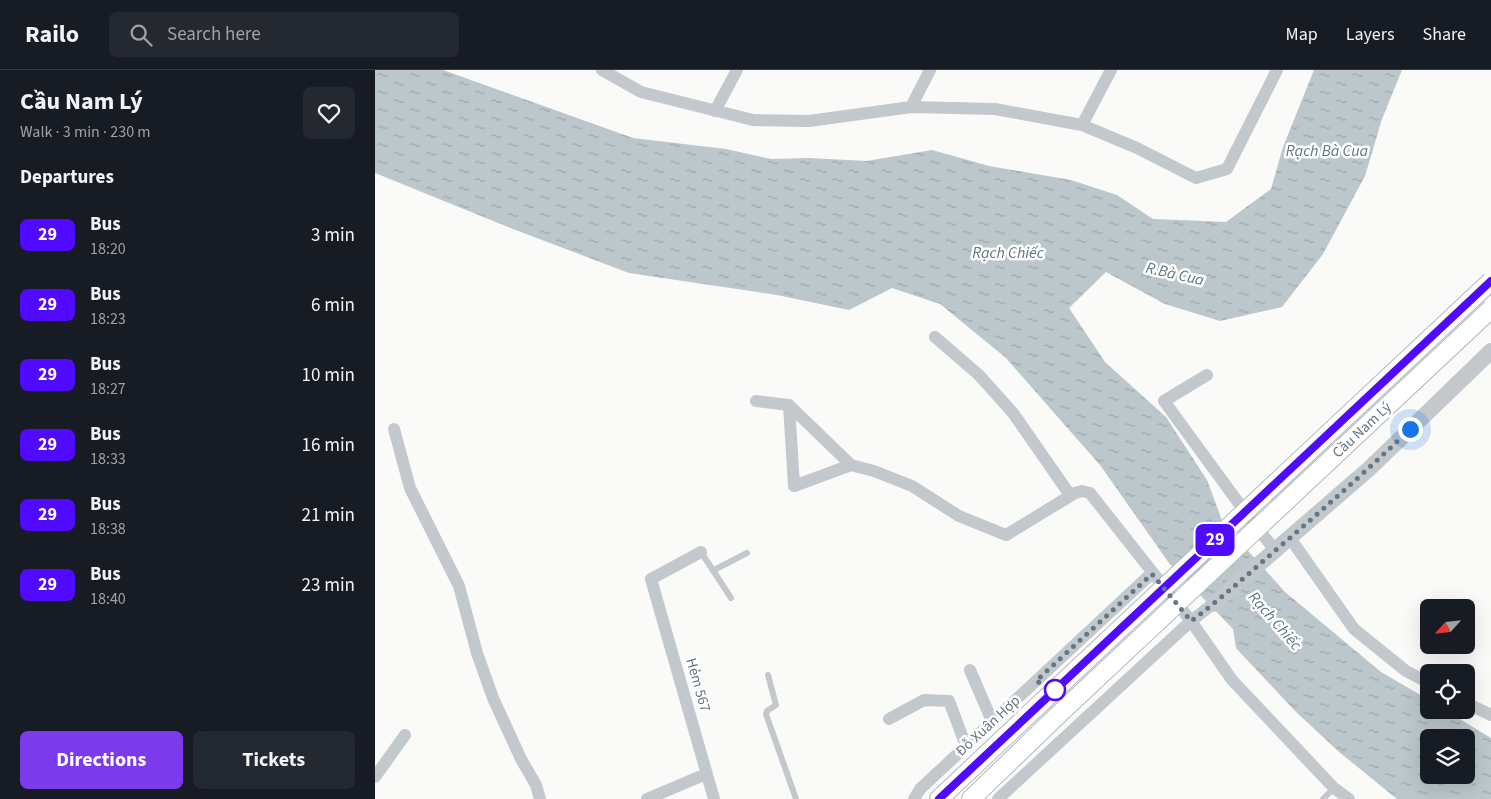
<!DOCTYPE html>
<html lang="en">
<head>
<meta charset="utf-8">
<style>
	body { margin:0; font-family:"Source Sans 3",sans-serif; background:#242831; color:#f1f3f6; height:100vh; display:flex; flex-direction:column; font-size:19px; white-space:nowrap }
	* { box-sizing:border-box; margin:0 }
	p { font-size:16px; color:#9ea1a6 }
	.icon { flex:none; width:28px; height:28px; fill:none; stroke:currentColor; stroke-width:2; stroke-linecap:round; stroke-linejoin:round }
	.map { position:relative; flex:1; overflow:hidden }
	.side { display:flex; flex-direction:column; background:#171b24; width:375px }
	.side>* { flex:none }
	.badge { padding:0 10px; border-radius:8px; font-size:18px; line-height:32px }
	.needle { width:32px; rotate:243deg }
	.buttons { position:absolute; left:1045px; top:529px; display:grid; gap:10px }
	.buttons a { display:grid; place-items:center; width:55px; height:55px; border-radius:8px; background:#171b24; box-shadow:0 5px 20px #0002; font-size:25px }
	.you { position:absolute; width:25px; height:25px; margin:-12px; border:4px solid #fff; border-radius:50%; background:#1a73e8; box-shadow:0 0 0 8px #1a73e833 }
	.map>.badge { position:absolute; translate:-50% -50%; box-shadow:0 0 0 2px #fff }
	h2 { padding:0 20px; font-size:19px; line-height:45px }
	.round { display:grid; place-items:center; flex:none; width:52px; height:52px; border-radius:8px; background:#242831 }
	.overview { display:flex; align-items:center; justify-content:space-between; height:85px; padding:0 20px }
	h1 { font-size:24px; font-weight:700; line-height:38px }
	.button { display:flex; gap:10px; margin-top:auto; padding:10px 20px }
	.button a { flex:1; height:58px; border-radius:8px; background:#7c3aed; color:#fff; font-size:20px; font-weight:700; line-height:58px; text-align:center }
	.button a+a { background:#242831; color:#f1f3f6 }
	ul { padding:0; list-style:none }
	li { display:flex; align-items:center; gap:15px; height:70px; padding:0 20px }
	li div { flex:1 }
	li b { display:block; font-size:19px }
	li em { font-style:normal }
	li .badge { min-width:55px; font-weight:700; text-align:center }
	header { display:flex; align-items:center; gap:30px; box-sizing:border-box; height:70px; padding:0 25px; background:#171b24; border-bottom:1px solid #363941 }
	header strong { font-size:24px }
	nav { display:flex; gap:28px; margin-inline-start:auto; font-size:18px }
	.search { width:350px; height:45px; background:#242831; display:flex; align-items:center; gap:12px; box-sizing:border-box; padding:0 18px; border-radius:8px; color:#9ea1a6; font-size:19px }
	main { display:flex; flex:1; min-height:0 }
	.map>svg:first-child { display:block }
</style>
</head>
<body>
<header>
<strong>Railo</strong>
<div class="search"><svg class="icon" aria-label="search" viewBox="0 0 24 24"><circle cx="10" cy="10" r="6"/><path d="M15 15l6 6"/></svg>Search here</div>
<nav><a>Map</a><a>Layers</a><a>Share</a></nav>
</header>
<main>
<section class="side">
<div class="overview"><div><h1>Cầu Nam Lý</h1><p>Walk · 3 min · 230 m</p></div><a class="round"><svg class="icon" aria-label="heart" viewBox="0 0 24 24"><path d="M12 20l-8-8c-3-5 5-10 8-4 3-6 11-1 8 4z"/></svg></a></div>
<h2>Departures</h2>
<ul>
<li><span class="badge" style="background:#4f0aff;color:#fff">29</span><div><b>Bus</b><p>18:20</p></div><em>3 min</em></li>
<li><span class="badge" style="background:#4f0aff;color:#fff">29</span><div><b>Bus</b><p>18:23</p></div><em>6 min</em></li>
<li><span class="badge" style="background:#4f0aff;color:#fff">29</span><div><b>Bus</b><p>18:27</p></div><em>10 min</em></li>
<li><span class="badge" style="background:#4f0aff;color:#fff">29</span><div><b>Bus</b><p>18:33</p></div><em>16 min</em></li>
<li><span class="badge" style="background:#4f0aff;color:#fff">29</span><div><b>Bus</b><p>18:38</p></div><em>21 min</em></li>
<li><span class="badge" style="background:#4f0aff;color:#fff">29</span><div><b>Bus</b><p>18:40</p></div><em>23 min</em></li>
</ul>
<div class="button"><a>Directions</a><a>Tickets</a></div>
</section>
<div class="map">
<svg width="1116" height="729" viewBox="0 0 1116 729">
	<defs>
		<pattern id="water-ripples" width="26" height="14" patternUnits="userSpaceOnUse" patternTransform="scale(1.25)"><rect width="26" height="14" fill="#bbc7cb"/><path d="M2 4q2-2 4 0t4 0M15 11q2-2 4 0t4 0" fill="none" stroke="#9ca6aa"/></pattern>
	</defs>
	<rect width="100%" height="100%" fill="#fafaf8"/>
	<!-- water -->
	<path fill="url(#water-ripples)" fill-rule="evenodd" d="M0,0H68L258,68L351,79L396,89L434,88L492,91L557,80L614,96L696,110L742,125L778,149L851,152L896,119L908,77L939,0H1027L1007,49L990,106L948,184L907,237L845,251L790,234L731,202L694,238L730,292L791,347L832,410L848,453L910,522L1006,602L1054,630V640H1070L1116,668V729H1022L963,681L920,641L861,578L858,559L794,493L725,395L631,288L565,234L517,218L474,240L402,225L254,203L138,159L0,103ZM1054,668H1091V705H1054Z"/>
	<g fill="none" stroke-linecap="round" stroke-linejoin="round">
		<!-- secondary casing -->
		<g stroke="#b3babf" stroke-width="20">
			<path id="secondary" d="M564,729L668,631
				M596,729L682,646"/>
		</g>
		<!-- service -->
		<path stroke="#c3c8cc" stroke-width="6" d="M326,482L356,528
			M339,500L372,483
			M393,605L401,635L392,641L391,644L421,729
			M948,729L959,718"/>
		<!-- minor -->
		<path stroke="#c3c8cc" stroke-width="12" d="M227,0L266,22L378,50L434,51L536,37L620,39L707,55L762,78L821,108L852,99L902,0
			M536,37L555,0
			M340,41L362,0
			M707,55L736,0
			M560,267L604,305L638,343L695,425
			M832,305L789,331L879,454L900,480
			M381,331L414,335L476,395
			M414,335L419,416L476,395L499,401L537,416L584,446L631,465L700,423L707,421L715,423L816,551L857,610L959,718L974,729
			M19,359L35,418L84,516L102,583L118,628L146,689L161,715L165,729
			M915,468L979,559L1031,601L1054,613
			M326,482L276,509L339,729
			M595,600L617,651
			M1091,633L1116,645
			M514,649L549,630L574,631L591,676
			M0,707L30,665
			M272,729L331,704
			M539,729L545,719L777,503
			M623,729L816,551L838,534"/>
		<!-- tertiary -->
		<path stroke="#c3c8cc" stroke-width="16" d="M838,534L995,398L1116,281"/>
		<!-- secondary -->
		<use href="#secondary" stroke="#fff" stroke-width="18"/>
		<!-- secondary-bridge casing -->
		<g stroke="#b3babf" stroke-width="20" stroke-linecap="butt">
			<path id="secondary-bridge" d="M668,631L1116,211
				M682,646L1116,239"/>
		</g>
		<!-- secondary-bridge -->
		<use href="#secondary-bridge" stroke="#fff" stroke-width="18"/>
	</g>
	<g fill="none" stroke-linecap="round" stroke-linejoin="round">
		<!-- line casing -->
		<g stroke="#fff" stroke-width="11">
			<path id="line" d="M564,729L1116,211"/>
		</g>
		<!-- line -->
		<use href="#line" stroke="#4f0aff" stroke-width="8"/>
		<!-- walk -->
		<path stroke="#657683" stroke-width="5" stroke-dasharray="0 9" d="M680,620L661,611L777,504L816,551C846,529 873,504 901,480C947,440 992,401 1035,359"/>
	</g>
	<!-- markers -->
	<circle fill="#fff" stroke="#4f0aff" stroke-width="2.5" cx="680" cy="620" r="10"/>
	<g text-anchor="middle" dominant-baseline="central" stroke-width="5" stroke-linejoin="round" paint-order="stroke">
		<!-- street labels -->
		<g font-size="15" fill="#657683" stroke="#fff">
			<text transform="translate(987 360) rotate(-43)">Cầu Nam Lý</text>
			<text transform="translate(323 615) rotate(74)">Hẻm 567</text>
			<text transform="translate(613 656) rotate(-43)">Đỗ Xuân Hợp</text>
		</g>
		<!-- water labels -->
		<g font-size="16" font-style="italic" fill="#60757c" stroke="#fff">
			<text x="952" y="81">Rạch Bà Cua</text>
			<text x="633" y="183">Rạch Chiếc</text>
			<text transform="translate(800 204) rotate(13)">R.Bà Cua</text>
			<text transform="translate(900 551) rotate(49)">Rạch Chiếc</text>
		</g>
	</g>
</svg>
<div class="buttons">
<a><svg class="needle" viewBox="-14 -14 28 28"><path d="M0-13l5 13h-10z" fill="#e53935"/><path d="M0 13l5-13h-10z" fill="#9ea1a6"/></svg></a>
<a><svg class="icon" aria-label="locate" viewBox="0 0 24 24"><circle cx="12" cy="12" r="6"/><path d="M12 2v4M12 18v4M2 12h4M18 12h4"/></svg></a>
<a><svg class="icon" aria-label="layers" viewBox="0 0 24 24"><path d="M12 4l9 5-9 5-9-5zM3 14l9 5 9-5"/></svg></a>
</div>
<div class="you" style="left:1035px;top:359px"></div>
<b class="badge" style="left:840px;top:470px;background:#4f0aff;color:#fff">29</b>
</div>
</main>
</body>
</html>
